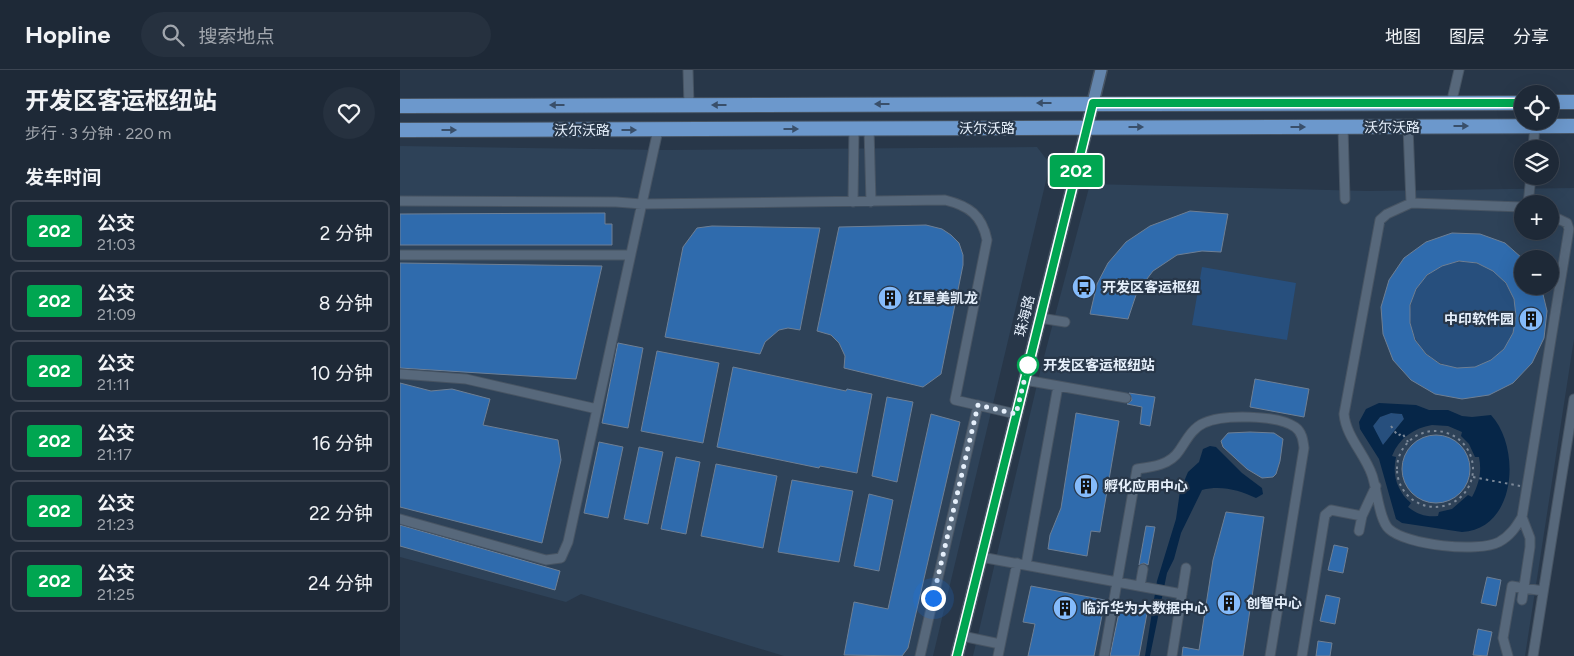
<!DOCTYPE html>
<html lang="zh">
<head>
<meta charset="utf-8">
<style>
	body { margin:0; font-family:Figtree,"Noto Sans SC",sans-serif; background:#26313f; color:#f1f3f6; height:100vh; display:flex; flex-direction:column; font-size:19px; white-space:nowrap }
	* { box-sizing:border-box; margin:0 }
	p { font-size:16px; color:#a1a6ad }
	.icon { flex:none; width:28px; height:28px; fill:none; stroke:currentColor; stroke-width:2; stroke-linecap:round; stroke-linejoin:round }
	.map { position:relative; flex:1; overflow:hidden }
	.drawer { display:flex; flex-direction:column; background:#1e2937; width:400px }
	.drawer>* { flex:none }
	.badge { padding:0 10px; border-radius:4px; font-size:18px; line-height:32px }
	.buttons { position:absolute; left:1114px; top:15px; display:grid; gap:10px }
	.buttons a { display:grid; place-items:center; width:45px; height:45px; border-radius:50%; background:#1e2937; box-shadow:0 5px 20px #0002,0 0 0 1px #3c4552; font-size:25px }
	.you { position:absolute; width:25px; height:25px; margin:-12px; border:4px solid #fff; border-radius:50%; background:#1a73e8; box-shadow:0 0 0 8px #1a73e833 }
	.map>.badge { position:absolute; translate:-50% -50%; box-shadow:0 0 0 2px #fff }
	h2 { padding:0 25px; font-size:19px; line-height:45px }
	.round { display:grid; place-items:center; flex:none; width:52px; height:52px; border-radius:26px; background:#26313f }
	.head { display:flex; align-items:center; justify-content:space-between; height:85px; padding:0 25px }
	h1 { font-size:24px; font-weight:700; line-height:38px }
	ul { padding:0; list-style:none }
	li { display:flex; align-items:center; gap:15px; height:62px; margin:0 10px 8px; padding:0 15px; border:2px solid #3c4552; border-radius:8px }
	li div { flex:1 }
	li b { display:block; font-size:19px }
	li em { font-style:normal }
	li .badge { min-width:55px; font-weight:700; text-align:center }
	header { display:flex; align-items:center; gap:30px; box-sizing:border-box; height:70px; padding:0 25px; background:#1e2937; border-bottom:1px solid #3c4552 }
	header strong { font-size:24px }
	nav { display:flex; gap:28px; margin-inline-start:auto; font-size:18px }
	.search { width:350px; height:45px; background:#26313f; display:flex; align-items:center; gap:12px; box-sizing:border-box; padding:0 18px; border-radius:28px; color:#a1a6ad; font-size:19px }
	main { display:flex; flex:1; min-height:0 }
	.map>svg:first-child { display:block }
</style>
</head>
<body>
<header>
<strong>Hopline</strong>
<div class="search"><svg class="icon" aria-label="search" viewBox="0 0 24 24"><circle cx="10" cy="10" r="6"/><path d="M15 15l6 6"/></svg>搜索地点</div>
<nav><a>地图</a><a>图层</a><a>分享</a></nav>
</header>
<main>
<section class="drawer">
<div class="head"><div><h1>开发区客运枢纽站</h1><p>步行 · 3 分钟 · 220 m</p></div><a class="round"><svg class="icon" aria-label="heart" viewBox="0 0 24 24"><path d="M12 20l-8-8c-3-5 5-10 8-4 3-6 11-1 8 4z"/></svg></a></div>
<h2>发车时间</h2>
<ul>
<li><span class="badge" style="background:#00a651;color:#fff">202</span><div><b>公交</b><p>21:03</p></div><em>2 分钟</em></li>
<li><span class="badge" style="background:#00a651;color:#fff">202</span><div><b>公交</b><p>21:09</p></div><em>8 分钟</em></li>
<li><span class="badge" style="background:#00a651;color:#fff">202</span><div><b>公交</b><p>21:11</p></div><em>10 分钟</em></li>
<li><span class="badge" style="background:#00a651;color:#fff">202</span><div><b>公交</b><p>21:17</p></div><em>16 分钟</em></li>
<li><span class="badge" style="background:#00a651;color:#fff">202</span><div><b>公交</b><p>21:23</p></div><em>22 分钟</em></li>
<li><span class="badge" style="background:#00a651;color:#fff">202</span><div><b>公交</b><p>21:25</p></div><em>24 分钟</em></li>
</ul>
</section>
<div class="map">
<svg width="1174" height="586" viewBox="0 0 1174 586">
	<rect width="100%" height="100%" fill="#283749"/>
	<!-- built -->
	<path fill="#2e4258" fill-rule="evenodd" d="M0,76L265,80L637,77L650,94L533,586H384L181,524L166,532L0,487Z
		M690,114L968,121L1174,118V269L1125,586H573L640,302ZM1122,134H1150V161H1122ZM1122,189H1150V216H1122Z"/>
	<!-- green -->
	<path fill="#274f7d" d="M1010 245a53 53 0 1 1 106 0a53 53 0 1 1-106 0Z
		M802,197L896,213L887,270L792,255Z
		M991,343L1002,344L1004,349L983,375L980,374L973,356L980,347Z"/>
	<!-- water -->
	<path fill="#062648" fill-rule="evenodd" d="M979,333L1016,335L1029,340H1048L1062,346L1072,347L1091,345C1121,377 1117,459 1062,462L1002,453L996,449L979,389L960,359L959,352L966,339ZM991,343L1002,344L1004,349L983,375L973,356L980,347ZM1032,355L1048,356L1062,362L1061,366L1069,374L1075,387H1079C1082,402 1079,414 1072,427L1068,425L1052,439L1039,442L1038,446C1026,447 1018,445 1008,437L1011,433C997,421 992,405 996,387L992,386C999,368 1014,358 1032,355Z
		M810,376L816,377L842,403L862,418L863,424L856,428C839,420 821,415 802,420L781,463L774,489L767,503L750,586H745L757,511L776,449L780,421L788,402L799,392L803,379Z"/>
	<!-- building -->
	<path fill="#2f6bad" stroke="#6e7f94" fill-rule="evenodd" d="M790,141L828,144L821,182L802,181L777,185L753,201L737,222L728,249L690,244L697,214L708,193L726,172L750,156Z
		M205,143V154H212V175H0V144Z
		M526,155L542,159L551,165L559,173L563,185V195L541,304L523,317L444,298L445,286L439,273L431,265L417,261L439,157Z
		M312,156L420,158L400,260L388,258L379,260L365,272L360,284L265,267L283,177L297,158Z
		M1052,163L1080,164L1105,173L1122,188V216H1141L1147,241L1144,268L1132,293L1113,313L1089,325L1062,329L1035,324L1011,310L993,290L983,264L981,237L989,210L1004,188L1026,172ZM1059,191L1077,193L1093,201L1106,213L1114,229L1116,246L1113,263L1104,279L1091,290L1075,297L1057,298L1040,294L1026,284L1015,270L1010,253V235L1016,219L1027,205L1042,196Z
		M0,193L202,196L176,309L0,298Z
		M218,273L243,278L228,358L202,353Z
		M257,281L319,293L303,373L241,361Z
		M333,297L446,321L447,319L472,324L457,403L420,396L419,398L317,377Z
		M855,309L909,319L904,347L850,337Z
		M0,313L31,321L52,319L90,329L83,355L158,370L161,390L142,473L0,437Z
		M729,323L755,327L750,356L740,354L742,337L727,334L732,330Z
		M487,327L513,332L497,412L472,406Z
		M676,343L719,351L700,462L691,461L687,486L648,479L650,465L661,438Z
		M531,344L560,352L508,578L502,586L444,585L454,532L488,539Z
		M850,362L874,363L883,369L880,391L876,404L873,407L862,408L847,399L823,377L821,371L828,363Z
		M1002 399a34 34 0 1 1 68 0a34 34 0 1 1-68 0Z
		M199,372L223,377L208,448L184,443Z
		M239,377L263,382L248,454L224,449Z
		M276,387L300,392L286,464L261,459Z
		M316,394L377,406L363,478L301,466Z
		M392,410L453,421L439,492L378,482Z
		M469,424L493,430L479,501L454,496Z
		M826,442L864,447L843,586H782L783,577L799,580L813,490Z
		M0,455L160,501L155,520L0,476Z
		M746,456L755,457L748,495L744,493L739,495Z
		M934,475L948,478L943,503L928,500Z
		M1087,507L1101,510L1096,536L1081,533Z
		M631,516L705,530L694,586H628L635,554L623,552Z
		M926,525L940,528L935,554L920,551Z
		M721,533L748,538L739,586H710Z
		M1078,559L1092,562L1087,586L1073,585Z
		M918,571L932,573L930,586H916Z"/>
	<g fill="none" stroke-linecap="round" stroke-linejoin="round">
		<!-- minor casing -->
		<g stroke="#475463" stroke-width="11">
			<path id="minor" d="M288,0L289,35
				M1051,34L1059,0
				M943,57L945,129
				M1008,57L1011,133
				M469,59L471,132
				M1133,79L1135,56
				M0,131L216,132L242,134L545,130C569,136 582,145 587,170L555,330L616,344
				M453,132L454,59
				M1128,134L1131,106
				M1122,137L1011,133L987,144L980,150L944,344C946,367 965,384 972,405C977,419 979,450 989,459C1006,475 1078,483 1099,472C1110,466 1116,457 1122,447L1169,159L1167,153L1150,145
				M0,185H230
				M640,248L665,252
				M0,304L66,309L197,339
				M625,310L726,328
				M0,449L146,490L161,488L168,472L258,60
				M959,461L962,446
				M581,487L782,524
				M626,495L658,316
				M740,516L743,499
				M1122,530L1130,477V468L1122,447
				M562,566L600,574
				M520,586L578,335
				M598,586L617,493
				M704,586L737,399C752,397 770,395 779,381C786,371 792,358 804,353C823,344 878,345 895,357C902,362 903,370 904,378L870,586
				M772,586L786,498
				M902,586L925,445L931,440L962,446L976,416
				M1108,586L1103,568L1112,516L1143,521
				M1133,586L1174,329"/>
		</g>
		<!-- major casing -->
		<g stroke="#475463" stroke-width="14">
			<path id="major" d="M557,586L701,0"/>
		</g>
		<!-- highway casing -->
		<g stroke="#475463" stroke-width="16">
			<path id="highway" d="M1150,32H1174
				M0,36L1122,33
				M0,60L1174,56"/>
		</g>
		<!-- path -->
		<path stroke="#7c8999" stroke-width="2" stroke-dasharray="2.5 4" stroke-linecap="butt" d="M991,356L998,366L1002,363L1008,372
			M997 399a38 38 0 1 1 76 0a38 38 0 1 1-76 0Z
			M1073,407L1120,416"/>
		<!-- minor -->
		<use href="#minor" stroke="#57687b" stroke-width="9"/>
		<!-- major -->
		<use href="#major" stroke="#6485ac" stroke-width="11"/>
		<!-- highway -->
		<use href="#highway" stroke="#6c98cc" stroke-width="14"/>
	</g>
	<!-- one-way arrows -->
	<defs><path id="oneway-solid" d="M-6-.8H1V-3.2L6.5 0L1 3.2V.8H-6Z" transform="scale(1.25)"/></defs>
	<g fill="#394f6a">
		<use href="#oneway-solid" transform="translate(644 33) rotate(180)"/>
		<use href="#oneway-solid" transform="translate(482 34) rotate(180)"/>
		<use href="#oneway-solid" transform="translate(157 35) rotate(180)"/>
		<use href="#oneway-solid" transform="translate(319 35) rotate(180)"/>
		<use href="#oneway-solid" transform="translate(1061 56)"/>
		<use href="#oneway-solid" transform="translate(736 57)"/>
		<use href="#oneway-solid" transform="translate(898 57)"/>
		<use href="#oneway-solid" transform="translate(391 59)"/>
		<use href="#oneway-solid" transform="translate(49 60)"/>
		<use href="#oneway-solid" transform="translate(229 60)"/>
	</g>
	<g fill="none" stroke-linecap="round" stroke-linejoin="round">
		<!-- line casing -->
		<g stroke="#fff" stroke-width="11">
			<path id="line" d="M557,586L693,33H1122"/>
		</g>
		<!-- line -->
		<use href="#line" stroke="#00a651" stroke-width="8"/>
		<!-- walk -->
		<path stroke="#e5effb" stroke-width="5" stroke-dasharray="0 9" d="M533,528L578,335L616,344L628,295"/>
	</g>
	<!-- icons -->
	<defs>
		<g id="bus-disc" transform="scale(1.25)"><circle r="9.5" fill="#85bbfb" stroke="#283749"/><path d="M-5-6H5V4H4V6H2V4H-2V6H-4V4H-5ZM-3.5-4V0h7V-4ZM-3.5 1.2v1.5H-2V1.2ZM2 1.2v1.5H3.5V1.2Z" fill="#111"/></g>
		<g id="building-disc" transform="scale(1.25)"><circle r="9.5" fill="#85bbfb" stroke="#283749"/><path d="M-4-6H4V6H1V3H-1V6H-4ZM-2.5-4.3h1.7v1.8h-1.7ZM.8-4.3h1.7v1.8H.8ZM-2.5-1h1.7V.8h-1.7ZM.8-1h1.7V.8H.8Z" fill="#111"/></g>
	</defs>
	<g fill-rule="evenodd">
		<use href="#bus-disc" x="684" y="217"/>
		<use href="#building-disc" x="490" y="228"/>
		<use href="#building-disc" x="1131" y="249"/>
		<use href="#building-disc" x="686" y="416"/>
		<use href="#building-disc" x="829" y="533"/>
		<use href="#building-disc" x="665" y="538"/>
	</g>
	<!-- markers -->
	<circle fill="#fff" stroke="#00a651" stroke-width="2.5" cx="628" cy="295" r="10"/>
	<g text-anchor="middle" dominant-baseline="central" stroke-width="4.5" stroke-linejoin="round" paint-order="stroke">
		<!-- street labels -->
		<g font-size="14" fill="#e5effb" stroke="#283749">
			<text x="992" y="57">沃尔沃路</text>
			<text x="587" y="58">沃尔沃路</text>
			<text x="182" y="60">沃尔沃路</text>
			<text transform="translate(625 246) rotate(-76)">珠海路</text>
		</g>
		<!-- poi labels -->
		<g font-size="14" font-weight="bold" fill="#e5effb" stroke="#283749" text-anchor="start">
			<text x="702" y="217">开发区客运枢纽</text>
			<text x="508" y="228">红星美凯龙</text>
			<text x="1114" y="249" text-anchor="end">中印软件园</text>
			<text x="704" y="416">孵化应用中心</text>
			<text x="846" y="533">创智中心</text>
			<text x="682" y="538">临沂华为大数据中心</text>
		</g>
		<!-- stop labels -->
		<g font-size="14" font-weight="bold" fill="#e5effb" stroke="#283749" text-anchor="start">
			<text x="643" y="295">开发区客运枢纽站</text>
		</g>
	</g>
</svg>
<div class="buttons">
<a><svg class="icon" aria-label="locate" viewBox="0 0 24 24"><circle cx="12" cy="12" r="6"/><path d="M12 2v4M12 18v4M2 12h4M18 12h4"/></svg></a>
<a><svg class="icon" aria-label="layers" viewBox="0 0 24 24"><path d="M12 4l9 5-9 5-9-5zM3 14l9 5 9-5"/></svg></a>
<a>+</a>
<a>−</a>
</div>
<div class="you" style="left:533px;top:528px"></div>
<b class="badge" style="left:676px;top:101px;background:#00a651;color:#fff">202</b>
</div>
</main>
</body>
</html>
